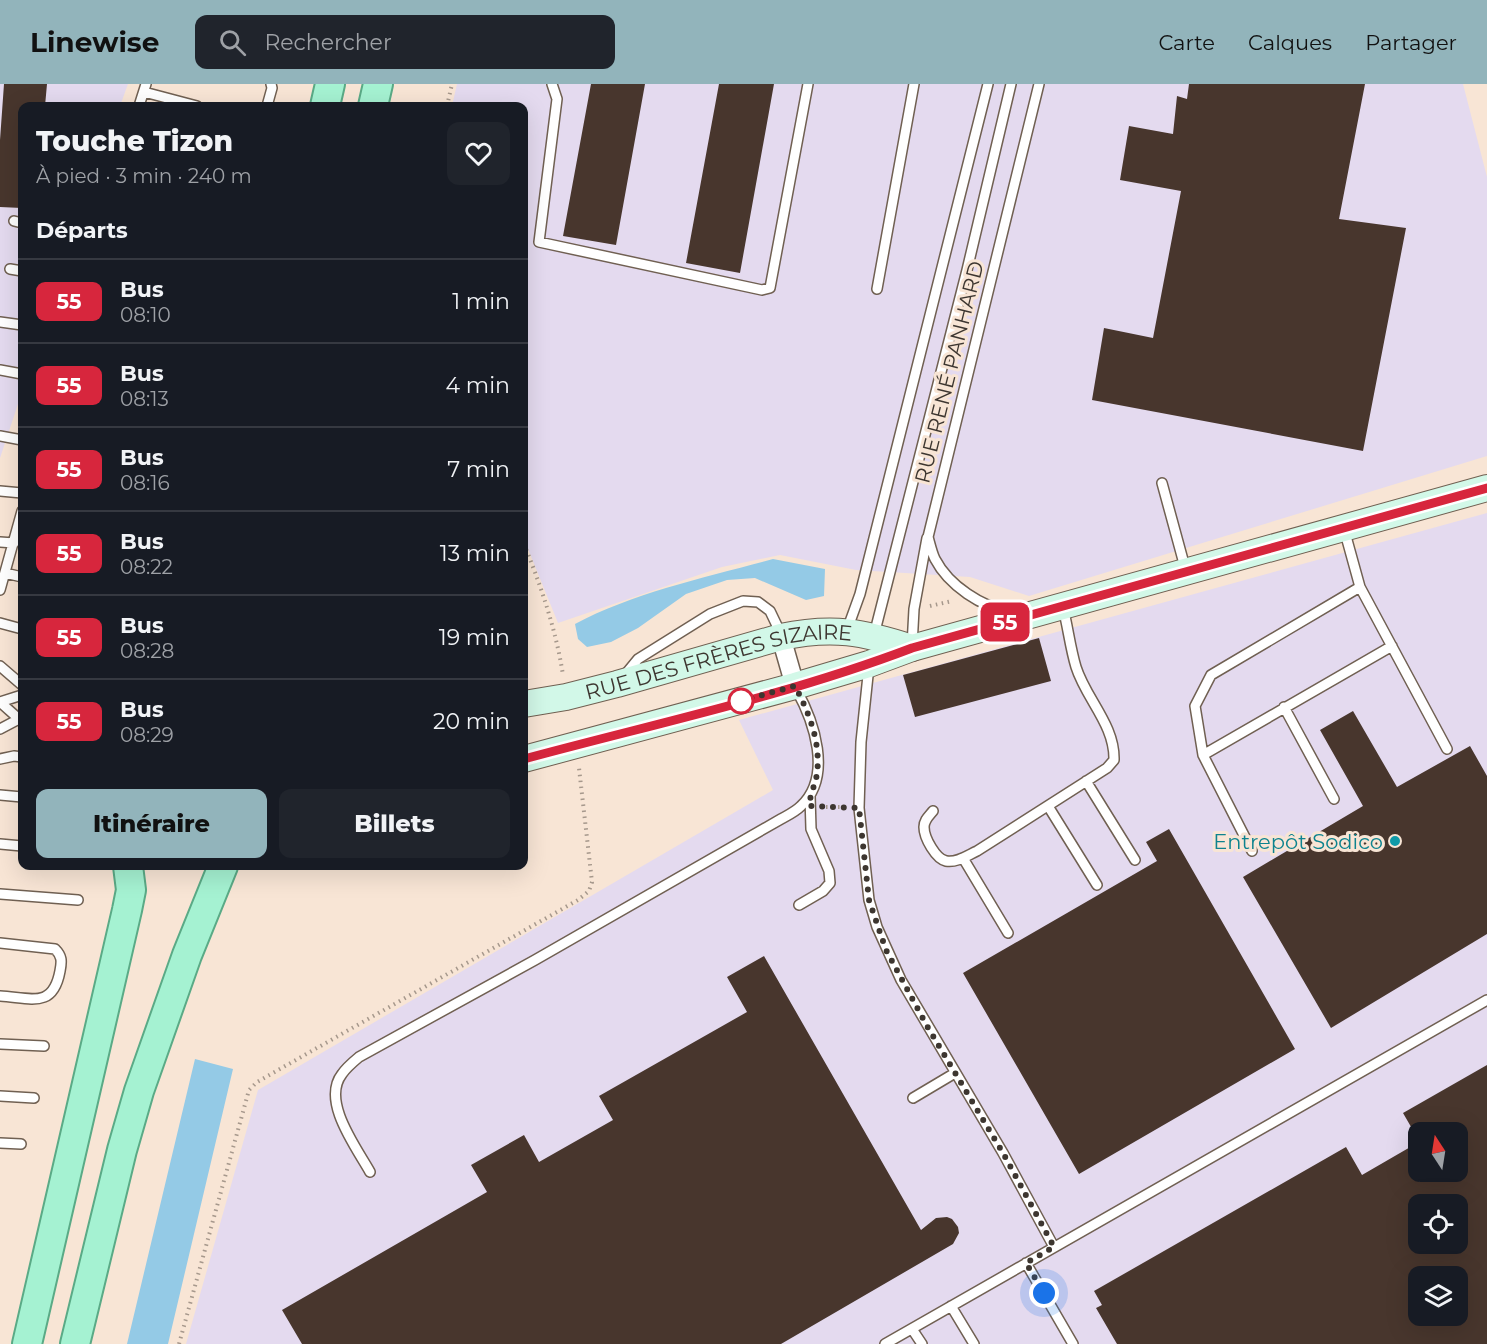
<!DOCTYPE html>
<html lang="fr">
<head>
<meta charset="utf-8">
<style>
	body { margin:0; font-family:Montserrat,sans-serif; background:#20242c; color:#f1f3f6; height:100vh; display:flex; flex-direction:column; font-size:22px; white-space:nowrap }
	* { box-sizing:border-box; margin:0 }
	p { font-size:20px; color:#9ea1a6 }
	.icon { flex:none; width:33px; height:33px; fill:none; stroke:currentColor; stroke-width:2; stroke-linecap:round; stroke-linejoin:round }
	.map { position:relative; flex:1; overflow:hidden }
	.panel { position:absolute; left:18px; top:18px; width:510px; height:768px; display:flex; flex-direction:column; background:#171b24; border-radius:12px; box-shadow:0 6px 24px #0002 }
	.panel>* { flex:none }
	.badge { padding:0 12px; border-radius:9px; font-size:21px; line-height:39px }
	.needle { width:39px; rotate:348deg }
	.tools { position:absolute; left:1408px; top:1038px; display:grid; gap:12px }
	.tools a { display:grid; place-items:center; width:60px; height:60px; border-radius:12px; background:#171b24; box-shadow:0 6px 24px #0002; font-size:30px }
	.you { position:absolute; width:30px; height:30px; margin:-15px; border:4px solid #fff; border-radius:50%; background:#1a73e8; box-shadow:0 0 0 9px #1a73e833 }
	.map>.badge { position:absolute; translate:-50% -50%; box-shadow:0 0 0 3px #fff }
	h2 { padding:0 18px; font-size:22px; line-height:54px }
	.round { display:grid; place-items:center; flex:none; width:63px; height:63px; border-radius:12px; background:#20242c }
	.head { display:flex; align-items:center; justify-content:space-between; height:102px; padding:0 18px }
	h1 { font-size:28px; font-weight:800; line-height:45px }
	.cta { display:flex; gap:12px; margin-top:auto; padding:12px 18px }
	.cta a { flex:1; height:69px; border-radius:12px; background:#92b4bb; color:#111; font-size:24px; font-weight:800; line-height:69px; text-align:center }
	.cta a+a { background:#20242c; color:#f1f3f6 }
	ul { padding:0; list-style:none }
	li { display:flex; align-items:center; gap:18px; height:84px; padding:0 18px; border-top:2px solid #363941 }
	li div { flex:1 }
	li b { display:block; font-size:22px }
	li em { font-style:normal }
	li .badge { min-width:66px; font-weight:700; text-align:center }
	header { display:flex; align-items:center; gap:36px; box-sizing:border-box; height:84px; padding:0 30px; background:#92b4bb; color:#111 }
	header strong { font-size:28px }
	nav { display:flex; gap:33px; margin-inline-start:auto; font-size:21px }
	.search { width:420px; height:54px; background:#20242c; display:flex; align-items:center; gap:15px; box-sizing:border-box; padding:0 21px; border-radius:12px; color:#9ea1a6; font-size:22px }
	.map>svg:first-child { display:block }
</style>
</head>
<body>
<header>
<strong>Linewise</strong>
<div class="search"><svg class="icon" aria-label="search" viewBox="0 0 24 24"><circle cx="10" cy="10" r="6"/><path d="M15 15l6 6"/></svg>Rechercher</div>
<nav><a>Carte</a><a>Calques</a><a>Partager</a></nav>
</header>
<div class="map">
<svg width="1487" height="1260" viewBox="0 0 1487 1260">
	<rect width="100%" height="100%" fill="#f8e5d5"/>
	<!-- industrial -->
	<path fill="#e4daef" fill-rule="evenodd" d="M0,0H128L120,22H22V308L0,374Z
		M457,0H1463L1487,93V372L1029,512L970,493L856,486L780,471L722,483L558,539L524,455V22H452Z
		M1487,429V1260H186L258,1006L773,706L739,636ZM1419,1048H1458V1088H1419ZM1419,1120H1458V1160H1419ZM1419,1192H1458V1232H1419Z"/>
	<!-- water -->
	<path fill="#94cae6" d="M773,475L825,485L824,512L806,516L755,494L727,496L686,510L638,544L611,558L587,563L578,555L575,540C632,509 710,492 773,475Z
		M195,975L233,985L168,1260H127Z"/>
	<!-- building -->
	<path fill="#48362d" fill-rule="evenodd" d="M4,0H47L45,22H22V124L0,123V56Z
		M591,0H645L616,161L563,152Z
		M719,0H774L740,189L686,179Z
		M1189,0H1365L1339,135L1406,144L1363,367L1092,316L1104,244L1153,254L1181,107L1120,96L1129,42L1173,50L1177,12L1187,15Z
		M1039,554L1051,597L915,633L903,591Z
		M1353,627L1397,703L1470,662L1487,692V850L1331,944L1243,793L1363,722L1320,646Z
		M1169,745L1295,965L1079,1090L963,889L1157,777L1146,758Z
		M764,872L921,1146L936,1134L947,1133L952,1135L958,1143L959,1149L953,1160L781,1260H302L282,1226L487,1108L471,1081L524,1051L539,1078L613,1036L599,1012L747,928L727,893Z
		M1487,981V1260H1117L1096,1224L1102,1221L1094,1207L1346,1063L1362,1091L1419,1058V1098L1437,1088H1458V1048H1414L1403,1029ZM1419,1120H1458V1160H1419ZM1419,1192H1458V1232H1419Z"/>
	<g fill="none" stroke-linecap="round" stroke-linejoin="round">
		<!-- lane casing -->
		<g stroke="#706052" stroke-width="12">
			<path id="lane" d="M552,0L557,15L539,158L762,206L770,204L808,0
				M144,8L197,22
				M139,22L146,0
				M267,22L272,4L271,0
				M14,137L22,139
				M10,185L22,187
				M877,205L914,0
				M0,238L22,241
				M0,286L22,290
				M0,352L22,356
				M1162,399L1186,487
				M0,407L22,409
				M1344,445L1360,503L1447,665
				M0,458L14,459
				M5,489L22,493
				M0,506L22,427
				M1010,528C982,523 949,502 935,475C932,469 930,460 928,453L1039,0
				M0,539L22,545
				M847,546L860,510L988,0
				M874,551L967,186L1011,0
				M912,562L914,525L927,454
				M0,582L22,601
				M869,582L861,658L859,724L869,816L877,843L901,896L1003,1069L1054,1163
				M624,592L638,575L710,530L743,517L758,518L770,527L781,550
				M0,618L19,635
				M0,618L22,611
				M1284,623L1334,715
				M0,645L19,635L22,636
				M1203,671L1392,562
				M0,675L14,672L22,673
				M1086,697L1135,776
				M0,711L22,713
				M1048,722L1097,801
				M933,727C929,732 924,736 924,743C924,754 936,775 946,777C957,779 968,771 977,767L1107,684L1114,676C1115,641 1086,615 1076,583C1070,563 1068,543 1063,524
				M0,760L22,762
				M1252,767L1203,671L1195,622L1211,591L1360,503
				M963,774L1008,849
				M0,810L78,816
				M799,821L823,807L830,799L829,787L811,745L810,712
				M0,859L55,865C62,872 62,877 60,887C53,925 31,914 0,912
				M0,960L44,962
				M0,1012L34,1014
				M913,1014L955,989
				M0,1059L21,1060
				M370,1088C356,1063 321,1017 342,990C346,984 353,978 359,973L535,876L781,735C788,731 795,728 801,722C833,692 814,637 796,605
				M1026,1179L1073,1260
				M951,1222L974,1260
				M912,1245L922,1260
				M885,1260L1487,916"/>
		</g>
		<!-- street casing -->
		<g stroke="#706052" stroke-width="21">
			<path id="street" d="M781,553L795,602"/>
		</g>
		<!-- secondary casing -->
		<g stroke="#706052" stroke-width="28">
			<g id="secondary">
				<path id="s1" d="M524,620L566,613L617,600L781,553C833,542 863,548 912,564"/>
				<path d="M524,675L795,602L869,580L912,564L1487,404"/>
			</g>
		</g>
		<!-- primary casing -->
		<g stroke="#5aaa86" stroke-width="32">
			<path id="primary" d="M325,22L330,0
				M373,22L378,0
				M27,1260L127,826L131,806L128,782
				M75,1260L122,1066L139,1007L187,871L223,782"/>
		</g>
		<!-- path -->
		<path stroke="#a6988c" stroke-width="4" stroke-dasharray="1.5 4.5" stroke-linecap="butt" d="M447,22L452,0
			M524,460C541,502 556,546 563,591
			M930,522L952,517
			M826,723H845
			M179,1260L249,1006L257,998L578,816L589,807L592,798L579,684"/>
		<!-- lane -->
		<use href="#lane" stroke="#fff" stroke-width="9"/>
		<!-- street -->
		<use href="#street" stroke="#fff" stroke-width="18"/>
		<!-- secondary -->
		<use href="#secondary" stroke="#d2f8e8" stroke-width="26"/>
		<!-- primary -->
		<use href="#primary" stroke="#a5f2d2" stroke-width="28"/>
	</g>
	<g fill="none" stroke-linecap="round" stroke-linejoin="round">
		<!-- line casing -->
		<g stroke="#fff" stroke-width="14">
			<path id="line" d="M524,675C653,640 786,612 912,564L1487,404"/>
		</g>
		<!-- line -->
		<use href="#line" stroke="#d7263d" stroke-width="9"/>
		<!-- walk -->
		<path stroke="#3d3630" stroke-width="6" stroke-dasharray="0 10.8" d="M741,617L795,602C809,629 821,658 817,690C815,701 810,711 809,722L859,724L869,816L886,866L927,942L1003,1069L1054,1163L1026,1179L1044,1209"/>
	</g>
	<!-- markers -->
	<circle fill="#fff" stroke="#d7263d" stroke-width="3" cx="741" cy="617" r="12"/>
	<circle fill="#0f9aa8" stroke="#f8e5d5" stroke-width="2" cx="1395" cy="757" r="6"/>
	<g text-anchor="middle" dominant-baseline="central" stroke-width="6" stroke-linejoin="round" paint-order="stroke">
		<!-- street labels -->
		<g font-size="21" fill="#3d3630" stroke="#f8e5d5">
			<text transform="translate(949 288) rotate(-76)">RUE RENÉ PANHARD</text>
			<text stroke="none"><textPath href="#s1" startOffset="200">RUE DES FRÈRES SIZAIRE</textPath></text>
		</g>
		<!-- culture labels -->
		<g font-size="21" fill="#0d838f" stroke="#f8e5d5" text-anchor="end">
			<text x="1383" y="757">Entrepôt Sodico</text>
		</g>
	</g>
</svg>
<div class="tools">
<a><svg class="needle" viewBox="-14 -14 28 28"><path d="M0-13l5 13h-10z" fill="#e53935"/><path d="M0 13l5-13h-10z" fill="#9ea1a6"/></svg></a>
<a><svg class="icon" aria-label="locate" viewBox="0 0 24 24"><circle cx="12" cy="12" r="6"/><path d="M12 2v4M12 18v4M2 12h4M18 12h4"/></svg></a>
<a><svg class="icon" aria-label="layers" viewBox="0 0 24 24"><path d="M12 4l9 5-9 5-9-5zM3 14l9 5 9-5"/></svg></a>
</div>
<div class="you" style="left:1044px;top:1209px"></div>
<b class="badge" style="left:1005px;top:538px;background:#d7263d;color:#fff">55</b>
<section class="panel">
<div class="head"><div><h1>Touche Tizon</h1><p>À pied · 3 min · 240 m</p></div><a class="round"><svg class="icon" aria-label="heart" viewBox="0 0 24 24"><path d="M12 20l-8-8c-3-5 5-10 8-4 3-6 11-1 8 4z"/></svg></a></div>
<h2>Départs</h2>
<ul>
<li><span class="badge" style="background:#d7263d;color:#fff">55</span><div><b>Bus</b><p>08:10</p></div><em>1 min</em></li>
<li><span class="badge" style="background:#d7263d;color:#fff">55</span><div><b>Bus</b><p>08:13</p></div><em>4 min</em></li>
<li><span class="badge" style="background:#d7263d;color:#fff">55</span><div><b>Bus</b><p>08:16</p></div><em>7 min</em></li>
<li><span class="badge" style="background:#d7263d;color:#fff">55</span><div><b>Bus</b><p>08:22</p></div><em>13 min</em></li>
<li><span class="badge" style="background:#d7263d;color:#fff">55</span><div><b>Bus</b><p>08:28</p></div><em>19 min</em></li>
<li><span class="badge" style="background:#d7263d;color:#fff">55</span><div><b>Bus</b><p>08:29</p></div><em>20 min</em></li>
</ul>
<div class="cta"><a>Itinéraire</a><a>Billets</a></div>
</section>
</div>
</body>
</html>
